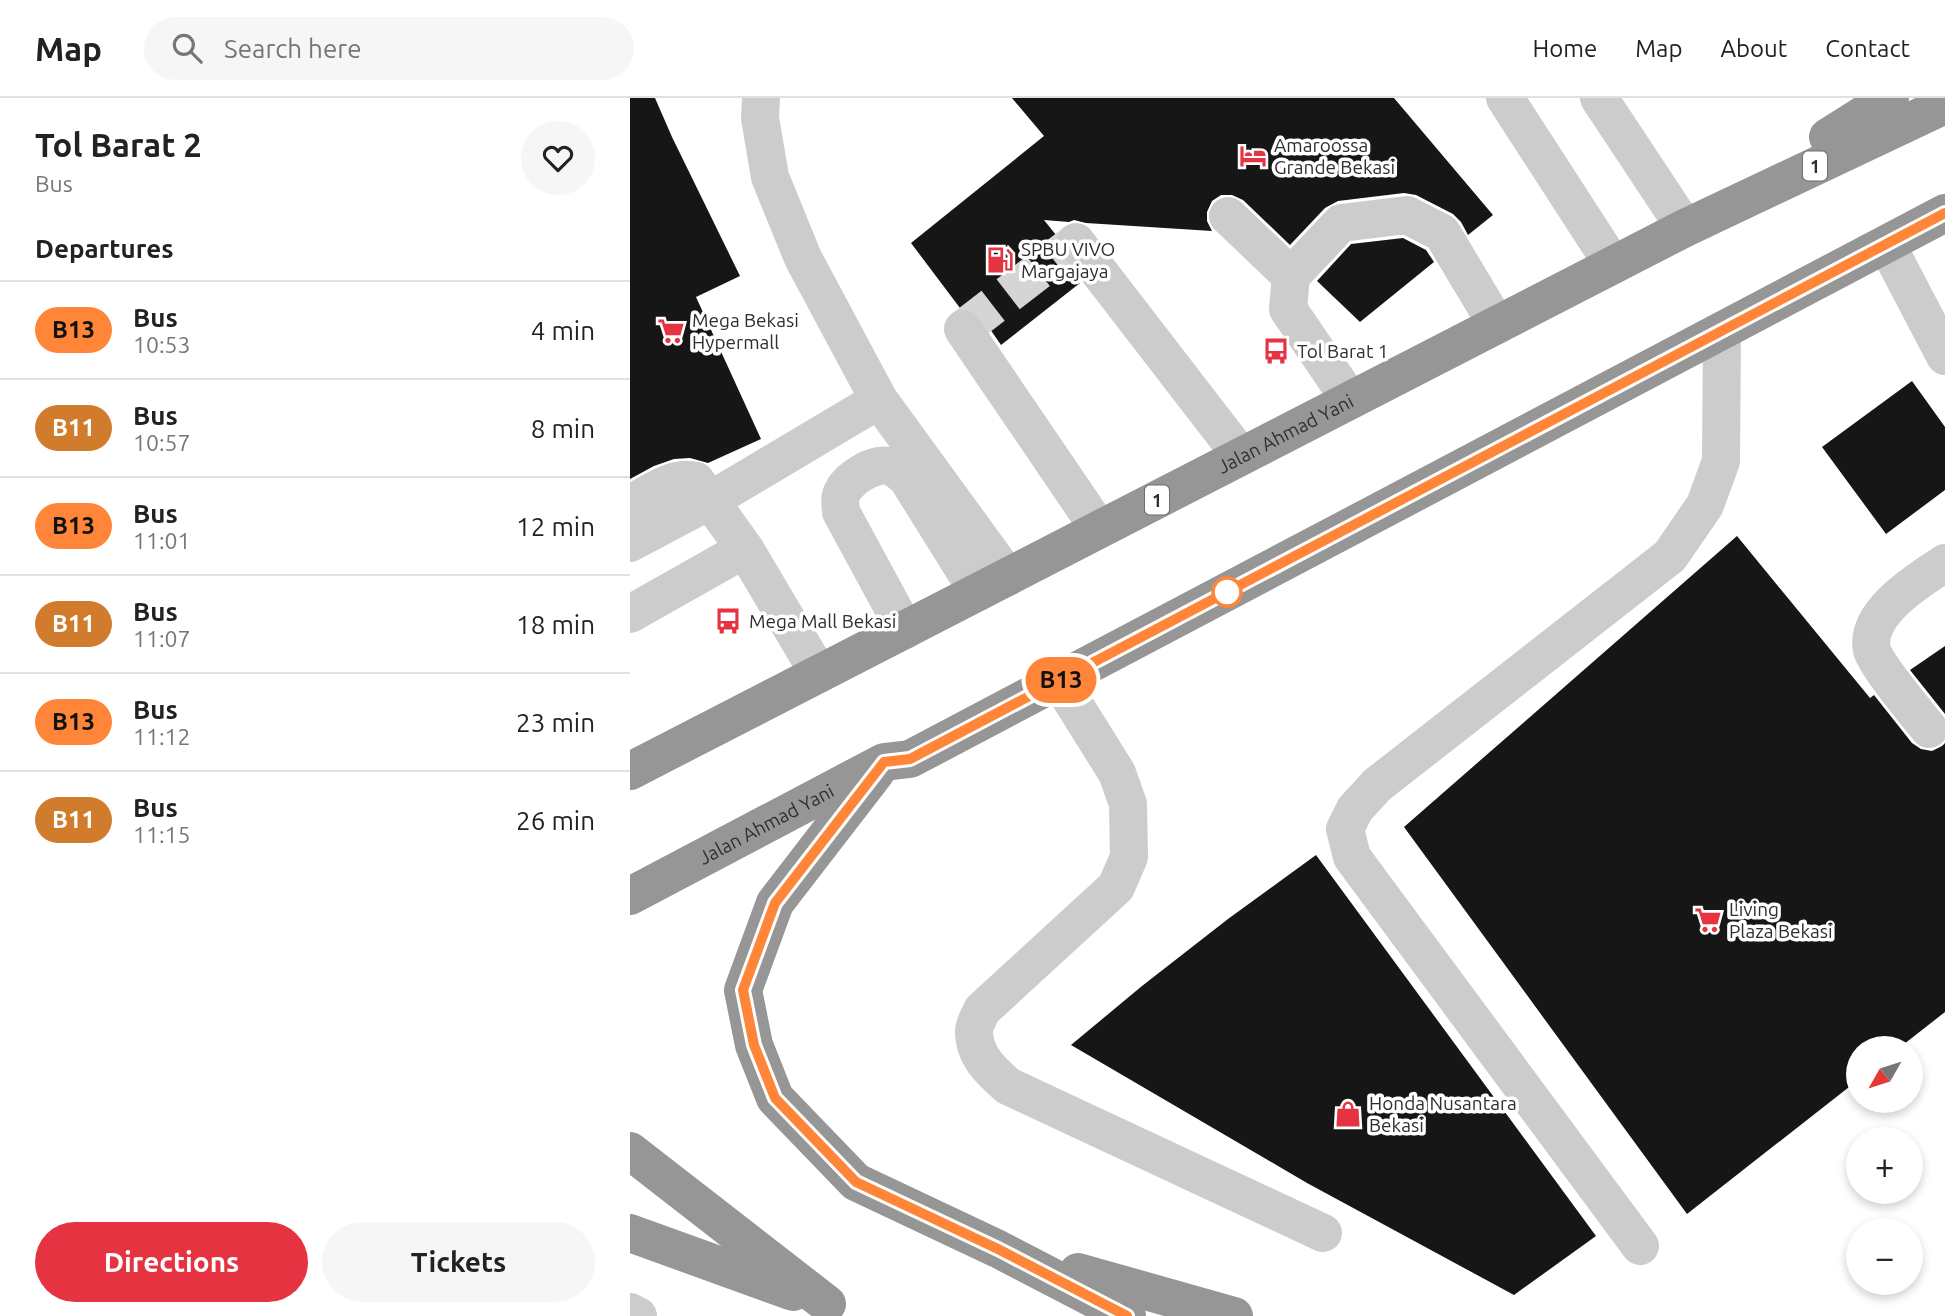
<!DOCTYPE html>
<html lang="en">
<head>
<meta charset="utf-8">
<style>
	body { margin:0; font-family:Ubuntu,sans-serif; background:#f6f6f6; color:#222; height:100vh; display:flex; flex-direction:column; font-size:26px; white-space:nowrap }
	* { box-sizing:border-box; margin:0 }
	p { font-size:23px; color:#767676 }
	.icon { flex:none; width:38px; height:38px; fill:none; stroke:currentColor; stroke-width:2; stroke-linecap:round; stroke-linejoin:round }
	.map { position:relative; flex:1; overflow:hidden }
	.details { display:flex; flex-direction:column; background:#fff; width:630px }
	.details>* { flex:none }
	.badge { padding:0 14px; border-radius:23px; font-size:24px; line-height:46px }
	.needle { width:46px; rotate:231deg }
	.controls { position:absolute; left:1216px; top:938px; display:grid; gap:14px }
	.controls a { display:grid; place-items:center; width:77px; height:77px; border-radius:50%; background:#fff; box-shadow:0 4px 10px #0003; font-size:35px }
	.map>.badge { position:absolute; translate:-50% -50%; box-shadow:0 0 0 4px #fff }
	h2 { padding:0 35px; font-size:26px; line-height:63px }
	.round { display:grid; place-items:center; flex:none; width:74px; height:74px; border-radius:37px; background:#f6f6f6 }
	.head { display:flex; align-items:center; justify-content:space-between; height:119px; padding:0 35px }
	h1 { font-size:33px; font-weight:700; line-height:52px }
	.cta { display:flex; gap:14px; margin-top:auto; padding:14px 35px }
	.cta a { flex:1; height:80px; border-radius:42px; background:#e53342; color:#fff; font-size:28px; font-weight:700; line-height:80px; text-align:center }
	.cta a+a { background:#f6f6f6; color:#222 }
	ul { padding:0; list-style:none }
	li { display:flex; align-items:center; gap:21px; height:98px; padding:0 35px; border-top:2px solid #e0e0e0 }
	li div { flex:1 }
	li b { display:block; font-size:26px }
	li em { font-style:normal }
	li .badge { min-width:77px; font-weight:700; text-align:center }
	header { display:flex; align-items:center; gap:42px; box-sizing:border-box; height:98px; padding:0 35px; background:#fff; border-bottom:2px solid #e0e0e0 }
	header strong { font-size:33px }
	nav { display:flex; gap:38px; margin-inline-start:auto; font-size:24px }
	.search { width:490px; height:63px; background:#f6f6f6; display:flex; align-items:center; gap:18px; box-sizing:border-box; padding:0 24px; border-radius:38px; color:#767676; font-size:26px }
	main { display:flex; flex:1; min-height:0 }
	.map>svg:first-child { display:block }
</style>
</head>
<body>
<header>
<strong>Map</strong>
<div class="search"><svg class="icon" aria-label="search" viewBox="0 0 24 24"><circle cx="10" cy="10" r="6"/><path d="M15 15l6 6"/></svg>Search here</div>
<nav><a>Home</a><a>Map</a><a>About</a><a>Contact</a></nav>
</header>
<main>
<section class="details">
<div class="head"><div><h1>Tol Barat 2</h1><p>Bus</p></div><a class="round"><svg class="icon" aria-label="heart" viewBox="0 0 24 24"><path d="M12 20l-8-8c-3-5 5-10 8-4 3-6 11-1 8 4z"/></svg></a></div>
<h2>Departures</h2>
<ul>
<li><span class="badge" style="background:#ff8638;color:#111">B13</span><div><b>Bus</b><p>10:53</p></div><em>4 min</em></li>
<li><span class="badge" style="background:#d17c2c;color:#fff">B11</span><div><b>Bus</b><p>10:57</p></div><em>8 min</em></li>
<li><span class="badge" style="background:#ff8638;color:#111">B13</span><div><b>Bus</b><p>11:01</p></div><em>12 min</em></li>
<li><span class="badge" style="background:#d17c2c;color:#fff">B11</span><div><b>Bus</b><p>11:07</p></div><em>18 min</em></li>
<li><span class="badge" style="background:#ff8638;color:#111">B13</span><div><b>Bus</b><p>11:12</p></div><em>23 min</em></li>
<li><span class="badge" style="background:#d17c2c;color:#fff">B11</span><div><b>Bus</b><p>11:15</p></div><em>26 min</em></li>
</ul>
<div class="cta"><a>Directions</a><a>Tickets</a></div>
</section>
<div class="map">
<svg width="1315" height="1218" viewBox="0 0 1315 1218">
	<rect width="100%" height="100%" fill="#fff"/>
	<!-- building -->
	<path fill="#161616" d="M0,0H25L42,39L110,178L66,199L131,341L78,365L60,360L44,361L24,368L0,381Z
		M382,0H764L863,117L838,137L831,124L823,116L786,97L774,95L708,103L695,110L660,147L613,102L602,97H591L582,103L577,114V123L582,133L456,125L444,122L439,124L414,122L426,137L424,148L428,157L450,185L371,247L351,218L342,211L330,210L281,145L414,38Z
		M773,140L796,152L804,164L730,224L687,183L721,146Z
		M1282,283L1315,329V392L1256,436L1192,349Z
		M1107,438L1240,600L1244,597L1282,645L1291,651L1302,653L1312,648L1315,645V914L1269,950H1228V982L1057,1116L774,729Z
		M1315,548V616L1280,572Z
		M686,757L966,1138L884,1197L677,1085L441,947L512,888L598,821Z"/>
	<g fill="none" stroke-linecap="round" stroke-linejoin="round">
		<!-- minor-tunnel -->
		<path stroke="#d5d5d5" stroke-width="38" stroke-dasharray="38 19" stroke-linecap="butt" d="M333,231L446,144"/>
		<!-- minor -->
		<path stroke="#ccc" stroke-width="38" d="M875,0L983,167
			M969,0L1055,130
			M598,118L661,178
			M446,144L611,358
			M1257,147L1315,258
			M333,231L469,431
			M249,302L378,479
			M720,302L658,211L661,178L711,125L777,117L812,135L867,227
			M0,406C21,395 43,377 66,383L115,451L189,576
			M0,445L81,402L249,302L173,160L140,79L130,20L131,0
			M0,516L115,451
			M275,532L211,414C211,408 209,402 211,397C216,382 242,365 258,368C266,370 271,375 277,380L348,494
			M429,582L487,675L498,706L499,759L486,789L352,912C349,919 344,927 344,933C344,958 361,973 378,988L693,1135
			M1299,631C1287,616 1246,567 1242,552C1234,515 1289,482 1315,465
			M1010,1148L722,759L715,731L725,711L747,687L1040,458L1075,407L1091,363L1092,233
			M0,1214L8,1218"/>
		<!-- highway -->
		<g stroke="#969696" stroke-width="38">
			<path d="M1198,39L1260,0"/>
			<path id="s1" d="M0,673L1055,130L1315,7"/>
			<path d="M246,674L145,805L113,892L124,947L145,1000L226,1084L368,1151L497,1218"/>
			<path id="s2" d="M0,798L254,664L280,661L1315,115"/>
			<path d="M0,1053L197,1206"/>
			<path d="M0,1135L163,1194"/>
			<path d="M448,1174L604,1218"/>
		</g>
	</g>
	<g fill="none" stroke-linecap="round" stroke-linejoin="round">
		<!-- line casing -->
		<g stroke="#fff" stroke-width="16">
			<path id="line" d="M497,1218L368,1151L226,1084L145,1000L124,947L113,892L145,805L254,664L280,661L1315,115"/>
		</g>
		<!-- line -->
		<use href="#line" stroke="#ff8638" stroke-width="10"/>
	</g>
	<!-- icons -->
	<defs>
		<g id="hotel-bare" transform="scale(2.1)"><path d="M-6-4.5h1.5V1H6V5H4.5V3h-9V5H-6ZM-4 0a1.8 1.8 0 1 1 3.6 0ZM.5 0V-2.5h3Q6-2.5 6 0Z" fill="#e53342" stroke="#fff" stroke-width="2.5" paint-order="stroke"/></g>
		<g id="fuel-bare" transform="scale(2.1)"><path d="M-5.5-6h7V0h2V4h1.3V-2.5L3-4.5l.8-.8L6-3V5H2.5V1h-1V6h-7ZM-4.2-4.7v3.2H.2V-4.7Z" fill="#e53342" stroke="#fff" stroke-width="2.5" paint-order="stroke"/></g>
		<g id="supermarket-bare" transform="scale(2.1)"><path d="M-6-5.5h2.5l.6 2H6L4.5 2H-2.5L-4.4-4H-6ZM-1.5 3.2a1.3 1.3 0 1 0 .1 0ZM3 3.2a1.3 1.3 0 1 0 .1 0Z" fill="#e53342" stroke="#fff" stroke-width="2.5" paint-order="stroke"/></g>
		<g id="bus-bare" transform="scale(2.1)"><path d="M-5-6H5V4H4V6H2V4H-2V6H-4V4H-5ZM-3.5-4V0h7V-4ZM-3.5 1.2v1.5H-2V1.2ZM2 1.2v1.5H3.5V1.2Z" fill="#e53342" stroke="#fff" stroke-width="2.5" paint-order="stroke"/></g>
		<g id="shop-bare" transform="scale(2.1)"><path d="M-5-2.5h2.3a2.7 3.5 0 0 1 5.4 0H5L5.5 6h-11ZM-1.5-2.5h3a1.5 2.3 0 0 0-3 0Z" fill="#e53342" stroke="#fff" stroke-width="2.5" paint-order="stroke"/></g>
	</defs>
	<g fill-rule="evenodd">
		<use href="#hotel-bare" x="623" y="58"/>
		<use href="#fuel-bare" x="370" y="162"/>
		<use href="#supermarket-bare" x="41" y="233"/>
		<use href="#bus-bare" x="646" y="253"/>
		<use href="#bus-bare" x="98" y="523"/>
		<use href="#supermarket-bare" x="1078" y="822"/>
		<use href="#shop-bare" x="718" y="1016"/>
	</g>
	<!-- markers -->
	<circle fill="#fff" stroke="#ff8638" stroke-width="3.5" cx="597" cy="494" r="14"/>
	<g text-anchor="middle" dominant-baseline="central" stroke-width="7" stroke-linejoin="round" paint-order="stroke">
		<!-- shield labels -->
		<g fill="#fff" stroke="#6d6d6d" stroke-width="2">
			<rect x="1173" y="53.5" width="24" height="29" rx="5"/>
			<rect x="515" y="387.5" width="24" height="29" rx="5"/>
		</g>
		<g font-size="18" font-weight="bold" fill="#2f2f2f">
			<text x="1185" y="68">1</text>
			<text x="527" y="402">1</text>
		</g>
		<!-- poi labels -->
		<g font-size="19" fill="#2f2f2f" stroke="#fff" text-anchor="start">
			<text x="644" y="47">Amaroossa<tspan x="644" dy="22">Grande Bekasi</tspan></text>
			<text x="391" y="151">SPBU VIVO<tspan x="391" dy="22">Margajaya</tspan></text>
			<text x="62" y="222">Mega Bekasi<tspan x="62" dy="22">Hypermall</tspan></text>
			<text x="667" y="253">Tol Barat 1</text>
			<text x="119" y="523">Mega Mall Bekasi</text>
			<text x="1099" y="811">Living<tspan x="1099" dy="22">Plaza Bekasi</tspan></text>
			<text x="739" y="1005">Honda Nusantara<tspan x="739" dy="22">Bekasi</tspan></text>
		</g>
		<!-- street labels -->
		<g font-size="19" fill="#2f2f2f" stroke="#fff">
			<text stroke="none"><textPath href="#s1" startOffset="737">Jalan Ahmad Yani</textPath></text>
			<text stroke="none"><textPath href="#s2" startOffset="154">Jalan Ahmad Yani</textPath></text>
		</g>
	</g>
</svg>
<div class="controls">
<a><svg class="needle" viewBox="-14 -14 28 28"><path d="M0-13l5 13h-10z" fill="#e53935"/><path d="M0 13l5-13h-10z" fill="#767676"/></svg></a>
<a>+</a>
<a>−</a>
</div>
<b class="badge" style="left:431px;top:582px;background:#ff8638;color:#111">B13</b>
</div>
</main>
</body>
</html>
